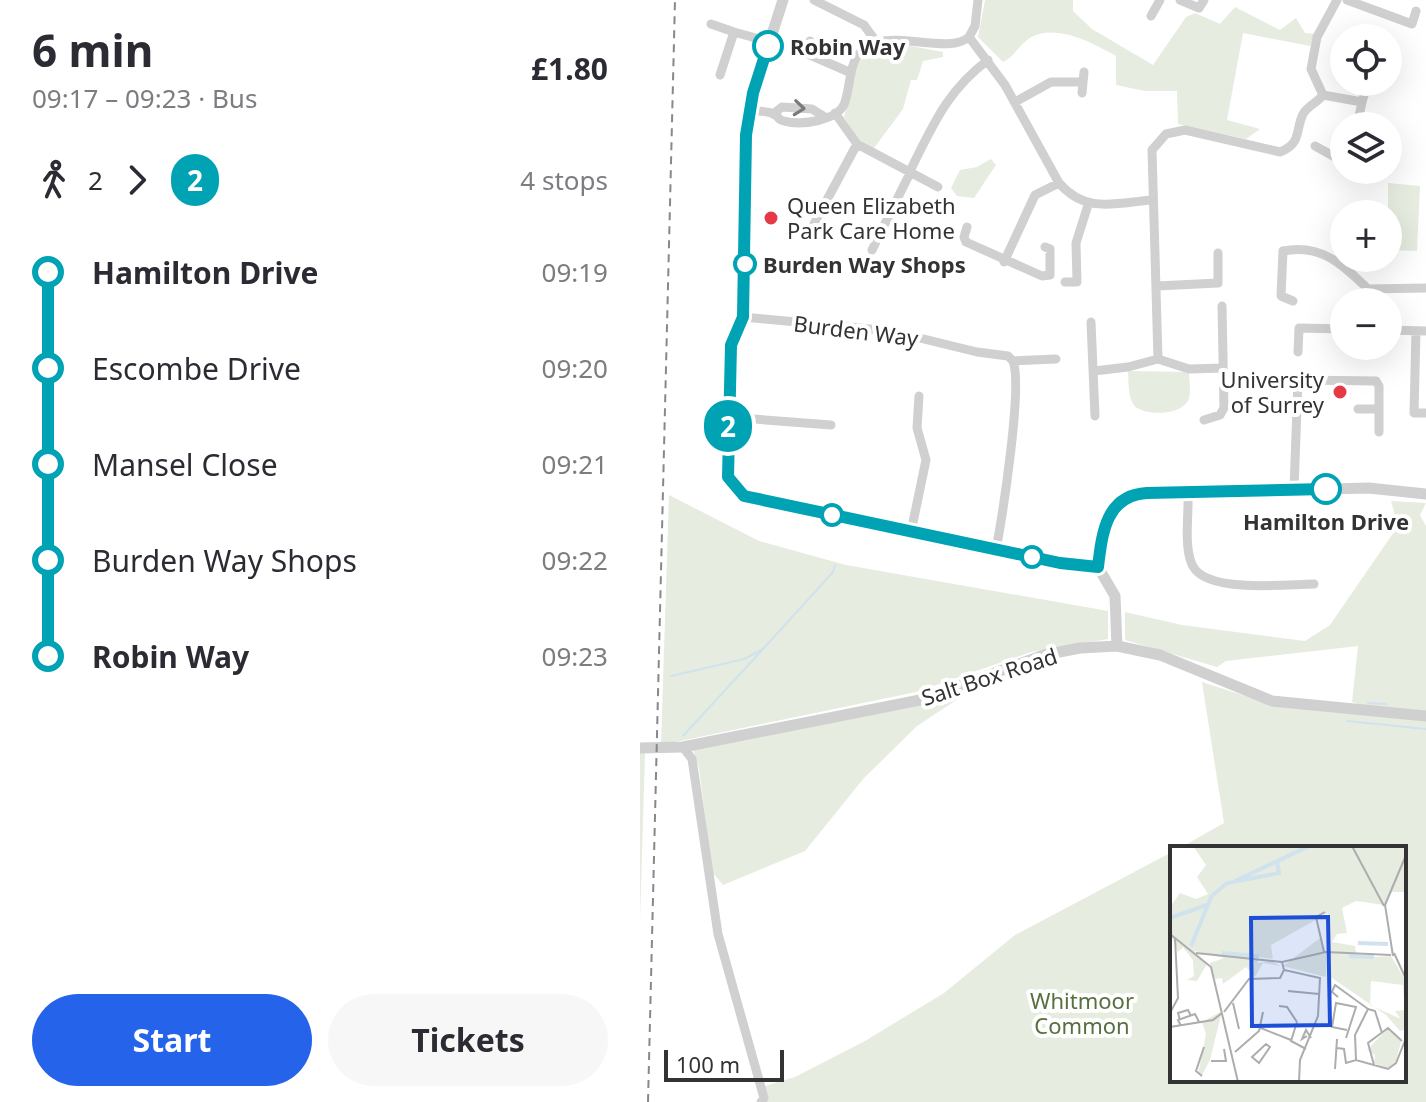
<!DOCTYPE html>
<html lang="en">
<head>
<meta charset="utf-8">
<style>
	body { margin:0; font-family:"Noto Sans",sans-serif; background:#f7f7f7; color:#2b2b33; height:100vh; display:flex; flex-direction:column; font-size:30px; white-space:nowrap }
	* { box-sizing:border-box; margin:0 }
	p { font-size:26px; color:#7c7c81 }
	.icon { flex:none; width:44px; height:44px; fill:none; stroke:currentColor; stroke-width:2; stroke-linecap:round; stroke-linejoin:round }
	.map { position:relative; flex:1; overflow:hidden }
	.panel { display:flex; flex-direction:column; background:#fff; width:640px }
	.panel>* { flex:none }
	.badge { padding:0 16px; border-radius:26px; font-size:28px; line-height:52px }
	.fabs { position:absolute; left:690px; top:24px; display:grid; gap:16px }
	.fabs a { display:grid; place-items:center; width:72px; height:72px; border-radius:50%; background:#fff; box-shadow:0 8px 32px #0002; font-size:40px }
	.scale { position:absolute; left:24px; bottom:20px; width:120px; box-sizing:border-box; padding-left:8px; border:4px solid #333; border-top:0; font-size:22px; line-height:28px; white-space:nowrap; color:#333; -webkit-text-stroke:6px #fff; paint-order:stroke }
	.map>.badge { position:absolute; translate:-50% -50%; box-shadow:0 0 0 4px #fff }
	.legs { display:flex; align-items:center; gap:12px; height:88px; padding:0 32px; font-size:26px }
	.legs p { margin-inline-start:auto }
	.head { display:flex; align-items:center; justify-content:space-between; height:136px; padding:0 32px }
	h1 { font-size:44px; font-weight:700; line-height:60px }
	.cta { display:flex; gap:16px; margin-top:auto; padding:16px 32px }
	.cta a { flex:1; height:92px; border-radius:48px; background:#2563eb; color:#fff; font-size:32px; font-weight:700; line-height:92px; text-align:center }
	.cta a+a { background:#f7f7f7; color:#2b2b33 }
	ul { padding:0 32px; list-style:none }
	li { display:flex; align-items:center; gap:28px; height:96px; font-size:30px }
	li i { display:grid; place-items:center; width:12px; height:100%; margin:0 10px; background:currentColor }
	li i::after { content:''; width:20px; height:20px; margin:-10px; border:6px solid; border-radius:50%; background:#fff }
	li p { margin-inline-start:auto }
	li:first-child i { background:linear-gradient(#0000 50%,currentColor 0) }
	li:last-child i { background:linear-gradient(currentColor 50%,#0000 0) }
	main { display:flex; flex:1; min-height:0 }
	.map>svg:first-child { display:block }
</style>
</head>
<body>
<main>
<section class="panel">
<div class="head"><div><h1>6 min</h1><p>09:17 – 09:23 · Bus</p></div><b>£1.80</b></div>
<div class="legs"><svg class="icon" aria-label="walk" viewBox="0 0 24 24"><circle cx="13" cy="4" r="2"/><path d="M13 8l-2 6 4 7M11 14l-3 7M7 12l3-4h3l4 4"/></svg>2<svg class="icon" aria-label="forward" viewBox="0 0 24 24"><path d="M9 5l7 7-7 7"/></svg><b class="badge" style="background:#00a3b4;color:#fff">2</b><p>4 stops</p></div>
<ul>
<li><i style="color:#00a3b4"></i><b>Hamilton Drive</b><p>09:19</p></li>
<li><i style="color:#00a3b4"></i><span>Escombe Drive</span><p>09:20</p></li>
<li><i style="color:#00a3b4"></i><span>Mansel Close</span><p>09:21</p></li>
<li><i style="color:#00a3b4"></i><span>Burden Way Shops</span><p>09:22</p></li>
<li><i style="color:#00a3b4"></i><b>Robin Way</b><p>09:23</p></li>
</ul>
<div class="cta"><a>Start</a><a>Tickets</a></div>
</section>
<div class="map">
<svg width="786" height="1102" viewBox="0 0 786 1102">
	<rect width="100%" height="100%" fill="#fff"/>
	<!-- green -->
	<path fill="#e6ecdf" d="M345,0H433V11L452,29L513,65L546,17L555,13L580,24L595,7L640,30L656,18L665,33L674,34L670,46L603,33L587,120L620,129L606,139L538,124L537,91H505L476,85V56C453,43 411,20 386,41C377,48 374,57 363,62L338,37Z
		M260,44L303,52V57L283,61L277,80H271L263,109L234,148L218,139L204,117L217,64L227,53H242L249,46Z
		M351,159L356,165L334,198L317,196L311,188L320,170L337,167Z
		M748,183L780,186L777,251L748,250Z
		M488,371L549,372C549,379 551,391 549,398C544,415 510,416 497,408C487,400 489,382 488,371Z
		M29,495L119,541L206,565L468,611V639L391,652L276,692L21,745Z
		M751,501L786,503L780,515L786,526V713L729,708L712,702L718,646L586,661L577,667L485,640V612L542,625L665,641L690,625L758,526Z
		M562,682L627,703L786,719V1102H116L128,1098L125,1086L155,1077L225,1041L304,993L375,935L532,852V1080H764V848H540L584,823Z
		M316,694L318,699L277,726L224,778L165,851L83,885L72,872L59,768L53,749L278,706Z
		M0,753H5L0,920Z"/>
	<g fill="none" stroke-linecap="round" stroke-linejoin="round">
		<!-- stream -->
		<path stroke="#cfe2ee" stroke-width="2" d="M31,676L104,659L123,649L193,572L195,565
			M728,703L746,704
			M707,721L786,729
			M43,736L123,649"/>
		<!-- minor -->
		<path stroke="#d0d0d0" stroke-width="9" d="M174,0L224,25L237,43
			M540,0L559,8L564,0
			M707,0L772,24L776,11
			M511,16L520,0
			M71,24L94,32
			M329,37L365,85L419,183C446,214 475,203 512,200
			M329,37L335,26L338,0
			M170,41V55L209,72
			M80,75L94,32L130,42
			M442,93L444,72
			M683,95L671,69L677,37L697,0
			M683,95L722,102L717,126
			M375,102L411,82H443
			M722,102L728,82
			M110,110C117,111 127,111 134,114C141,118 136,119 144,121C160,126 199,121 205,102C213,77 206,51 239,42C265,35 311,53 329,37
			M195,113L217,144L298,187
			M133,114L142,107L172,109L185,117
			M675,146L704,162
			M272,167C294,123 308,90 348,60
			M327,227L324,237L326,242L402,276L410,275V249L405,247
			M167,237L217,144
			M232,250L270,173
			M364,262L395,195L419,183
			M425,282H437L436,243L448,205
			M517,286L578,283V253
			M728,289L786,288
			M653,301L641,296L643,251C681,243 703,265 728,289V302
			M103,317L251,331L337,352L368,356L373,361
			M451,322L455,416
			M748,330L786,331
			M776,331L774,413H786
			M658,352L659,328L704,329
			M518,359L512,150L526,134L545,130L640,152C662,143 655,131 663,114C667,106 677,103 683,95
			M373,361L416,359
			M454,371L488,367L518,359L549,369L583,368
			M623,378L658,380
			M718,409H738
			M88,417L191,425
			M564,420L580,415L584,408L582,306
			M654,489L658,380L736,381L739,386V432
			M548,493C549,514 544,542 551,562C561,595 646,584 674,584
			M271,532L286,460L277,428L279,396
			M356,550C362,518 383,386 373,361
			M43,747L52,759L78,934L124,1098L121,1102"/>
		<!-- tertiary -->
		<path stroke="#d0d0d0" stroke-width="11" d="M143,0L113,93L106,135L103,317L91,345L88,477L104,496C220,522 339,555 458,567
			M458,567C462,536 464,504 497,494L729,488L786,494
			M458,567L475,596L477,646
			M0,748L43,747L280,700L404,655L440,648L477,646L520,655L632,701L786,716"/>
		<!-- rail -->
		<path stroke="#888" stroke-width="2" stroke-dasharray="8 6" stroke-linecap="butt" d="M8,1102L35,0"/>
	</g>
	<!-- one-way arrows -->
	<defs><path id="oneway-chevron" d="M-2-3.5L2.5 0L-2 3.5" fill="none" stroke-width="1.6" stroke-linecap="round" stroke-linejoin="round" transform="scale(2)"/></defs>
	<use stroke="#7a7a7a" href="#oneway-chevron" transform="translate(159 108) rotate(6)"/>
	<g fill="none" stroke-linecap="round" stroke-linejoin="round">
		<!-- line-1 casing -->
		<g stroke="#fff" stroke-width="18">
			<path id="line-1" d="M128,46L113,93L106,135L103,317L91,345L88,477L104,496L420,563L458,567C462,533 466,495 507,493L686,489"/>
		</g>
		<!-- line-1 -->
		<use href="#line-1" stroke="#00a3b4" stroke-width="12"/>
	</g>
	<!-- markers -->
	<g fill="#fff" stroke="#00a3b4" stroke-width="4">
		<circle cx="128" cy="46" r="14"/>
		<circle cx="105" cy="264" r="10"/>
		<circle cx="686" cy="489" r="14"/>
		<circle cx="192" cy="515" r="10"/>
		<circle cx="392" cy="557" r="10"/>
	</g>
	<g fill="#e63946" stroke="#fff" stroke-width="3">
		<circle cx="131" cy="218" r="8"/>
		<circle cx="700" cy="392" r="8"/>
	</g>
	<g text-anchor="middle" dominant-baseline="central" stroke-width="8" stroke-linejoin="round" paint-order="stroke">
		<!-- stop labels -->
		<g font-size="22" font-weight="bold" fill="#333" stroke="#fff" text-anchor="start">
			<text x="150" y="46">Robin Way</text>
			<text x="123" y="264">Burden Way Shops</text>
			<text x="686" y="521" text-anchor="middle">Hamilton Drive</text>
		</g>
		<!-- poi labels -->
		<g font-size="22" fill="#333" stroke="#fff" text-anchor="start">
			<text x="147" y="205">Queen Elizabeth<tspan x="147" dy="25">Park Care Home</tspan></text>
			<text x="684" y="379" text-anchor="end">University<tspan x="684" dy="25">of Surrey</tspan></text>
		</g>
		<!-- street labels -->
		<g font-size="22" fill="#333" stroke="#fff">
			<text transform="translate(216 330) rotate(7)">Burden Way</text>
			<text transform="translate(349 676) rotate(-18)">Salt Box Road</text>
		</g>
		<!-- park labels -->
		<g font-size="22" fill="#56703f" stroke="#fff">
			<text x="442" y="1000">Whitmoor<tspan x="442" dy="25">Common</tspan></text>
		</g>
	</g>
	<!-- overview -->
	<g transform="translate(530 846)">
		<rect width="236" height="236" fill="#fff"/>
		<path d="M23,0H236V46H222L214,59L186,55L172,62L177,87L167,88L162,96L185,100L187,112L221,110L236,135V183L230,185L216,169L159,130L158,67L101,99L103,113L88,111V117L101,115L111,120L93,117L85,131L76,121L53,138L52,132L45,133L40,117L54,112L24,105L37,118L27,135L17,134L24,130L23,114L13,101L8,106L0,87V61L10,47L26,53L38,48L27,31L36,19ZM201,135L233,139L235,164L225,165L231,173L200,159ZM150,92L156,106V131L113,120ZM52,165L40,214L32,229L28,228L36,188L32,176ZM218,182L231,195L226,215L218,223L204,217L205,209L197,204Z" fill="#e6ecdf" fill-rule="evenodd"/>
		<path fill="none" stroke="#cfe2ee" stroke-width="4" d="M65,35L139,0M43,49L57,37L109,27L107,16M0,72L37,59M188,97L218,98M21,100L42,49M52,107L89,110M179,110L204,111"/>
		<path fill="none" stroke="#adadad" stroke-width="2" d="M182,0L214,60M0,88L41,121L68,236M154,106L146,71L155,66M26,107L112,116L156,106L221,109M224,107L236,133M223,110L215,59L236,9M112,116L114,124L150,132L148,170L130,214L129,236M118,145L149,148M168,151L162,146L165,139L198,163M63,157L69,183M109,160L117,161L127,176M198,163L205,165L212,187M54,166L79,133L110,132L114,124M0,167L8,152L5,92M10,174L8,167L18,164L21,170M127,176L121,195L136,203M83,179L121,194M11,180L8,174L25,168L29,176M0,181L43,174L52,167M137,190L132,193L136,184L141,192M176,192L186,161L166,157L162,181L177,184M96,198L100,201L89,217L82,211ZM167,202L174,203L176,217L186,214L218,223L226,217L236,192M65,206L89,185L93,166M186,214L185,189L198,163M41,215H56L54,203M204,219L198,197L218,182L232,195M165,223L167,193M32,230L26,225L34,201"/>
		<path fill="#1d4ed8" fill-opacity="0.15" stroke="#1d4ed8" stroke-width="4" d="M158,71L160,179L82,180L81,72Z"/>
		<rect width="236" height="236" fill="none" stroke="#333" stroke-width="4"/>
	</g>
</svg>
<div class="fabs">
<a><svg class="icon" aria-label="locate" viewBox="0 0 24 24"><circle cx="12" cy="12" r="6"/><path d="M12 2v4M12 18v4M2 12h4M18 12h4"/></svg></a>
<a><svg class="icon" aria-label="layers" viewBox="0 0 24 24"><path d="M12 4l9 5-9 5-9-5zM3 14l9 5 9-5"/></svg></a>
<a>+</a>
<a>−</a>
</div>
<div class="scale">100 m</div>
<b class="badge" style="left:88px;top:426px;background:#00a3b4;color:#fff">2</b>
</div>
</main>
</body>
</html>
